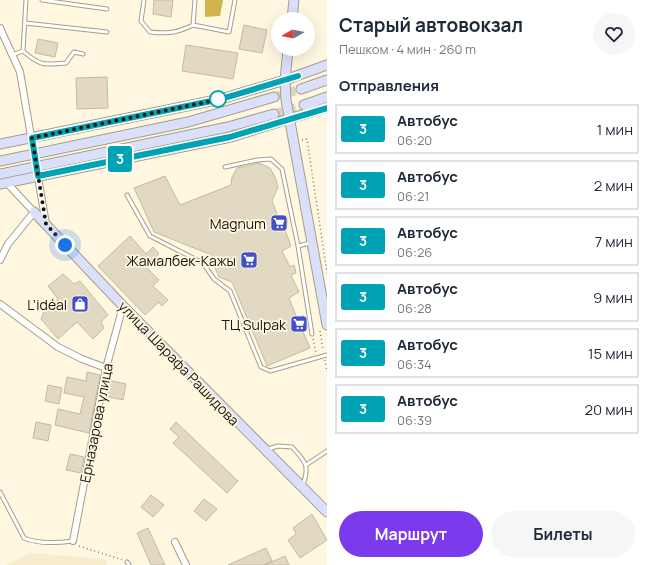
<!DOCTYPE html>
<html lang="ru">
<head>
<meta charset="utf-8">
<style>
	body { margin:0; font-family:Manrope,sans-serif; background:#f6f6f7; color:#1f2937; height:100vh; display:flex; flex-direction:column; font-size:15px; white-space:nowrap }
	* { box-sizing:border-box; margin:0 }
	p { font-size:13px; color:#747a83 }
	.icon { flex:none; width:22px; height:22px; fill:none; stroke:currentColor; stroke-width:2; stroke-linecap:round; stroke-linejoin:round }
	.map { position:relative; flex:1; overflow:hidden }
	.drawer { display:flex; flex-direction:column; background:#fff; width:320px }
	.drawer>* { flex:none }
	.badge { padding:0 8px; border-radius:3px; font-size:14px; line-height:26px }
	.needle { width:26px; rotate:261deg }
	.buttons { position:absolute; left:271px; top:12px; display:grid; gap:8px }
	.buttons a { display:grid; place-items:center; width:44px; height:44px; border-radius:50%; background:#fff; box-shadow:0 4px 16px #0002; font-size:20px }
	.you { position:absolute; width:20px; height:20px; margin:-10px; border:3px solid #fff; border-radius:50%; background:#1a73e8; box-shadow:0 0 0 6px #1a73e833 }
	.map>.badge { position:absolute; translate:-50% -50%; box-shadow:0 0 0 2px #fff }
	h2 { padding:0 12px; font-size:15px; line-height:36px }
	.round { display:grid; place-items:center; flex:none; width:42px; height:42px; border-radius:21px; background:#f6f6f7 }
	.head { display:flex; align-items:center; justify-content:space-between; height:68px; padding:0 12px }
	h1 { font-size:19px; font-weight:700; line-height:30px }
	.action { display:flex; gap:8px; margin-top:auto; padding:8px 12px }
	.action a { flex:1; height:46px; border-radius:24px; background:#7c3aed; color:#fff; font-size:16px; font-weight:700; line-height:46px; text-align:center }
	.action a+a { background:#f6f6f7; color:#1f2937 }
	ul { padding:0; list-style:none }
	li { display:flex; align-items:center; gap:12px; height:50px; margin:0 8px 6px; padding:0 4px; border:2px solid #e0e1e3; border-radius:0px }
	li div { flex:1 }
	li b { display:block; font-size:15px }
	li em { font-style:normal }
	li .badge { min-width:44px; font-weight:700; text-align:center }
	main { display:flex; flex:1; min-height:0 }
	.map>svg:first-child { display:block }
</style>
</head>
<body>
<main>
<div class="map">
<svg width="327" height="565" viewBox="0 0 327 565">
	<rect width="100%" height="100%" fill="#fff7e0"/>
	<!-- built -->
	<path fill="#f7eccd" d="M30,553L105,559L107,565H6Z"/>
	<!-- forest -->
	<path fill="#d3b34d" d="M205,0H223L220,16L205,17Z"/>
	<!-- building -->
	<path fill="#e1d9c2" stroke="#c2bba5" d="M154,0H173L171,17L153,14Z
		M244,25L267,30L262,53L239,49Z
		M38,39L58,43L55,57L35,53Z
		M186,45L238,53L233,79L182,71Z
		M107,77L108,108L77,109L76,78Z
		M259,163L270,168L275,177L278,187L272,201L279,219L286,215L288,223L283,225L291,246L282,251L290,267L294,265L296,273L291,275L299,292L289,298L297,318L303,315L306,323L300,325L310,348L267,366L232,282L219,277L209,254L154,232L134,188L165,176L180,205L231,185L232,177L237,168Z
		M130,236L146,254L153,247L159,254L146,267L159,280L153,286L168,300L162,306L159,302L145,315L98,266Z
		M63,274L74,284L80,281L108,315L101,322L104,328L93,339L77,322L58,339L41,319L44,312L58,299L48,286Z
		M87,372L100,375L89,433L55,425L58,409L80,414L84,397L64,393L67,377L86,381Z
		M108,380L126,384L123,400L105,396Z
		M48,385L62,388L59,404L45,401Z
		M36,422L51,425L48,441L33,438Z
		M176,422L238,481L227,493L173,443L179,437L170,429Z
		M70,454L84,457L81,473L66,470Z
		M151,495L164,505L153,517L141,507Z
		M204,499L217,509L206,521L194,511Z
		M312,514L327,540L300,558L288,540L296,534L293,528Z
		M148,528L165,565H151L137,533Z
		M266,548L272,561L263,565H228Z
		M285,556L289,565H265Z"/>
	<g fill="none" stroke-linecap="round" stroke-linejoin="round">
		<!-- secondary-tunnel -->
		<path stroke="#dcd5c0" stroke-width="9" stroke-dasharray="9 4.5" stroke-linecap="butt" d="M274,97L301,89
			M274,114L304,105"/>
		<!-- lane casing -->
		<g stroke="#a59e88" stroke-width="5">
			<path id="lane" d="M26,0L23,51C40,66 44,65 66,63L74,52L83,54
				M42,0L107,9
				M144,0L141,21L150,32C167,34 177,33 193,25L229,32L235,0
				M25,23L107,32
				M193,25L195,0
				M12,55L23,51
				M225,167L257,160L271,159L282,169L298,246L310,243
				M127,195L150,236L203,263L214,279L230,291L261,367L270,371L327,355
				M298,246L312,334
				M268,449L278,446L292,447C305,461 310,465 303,485
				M306,465L327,451
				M0,492L24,538C38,544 58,543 73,541
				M127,562L129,565"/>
		</g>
		<!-- street casing -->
		<g stroke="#a59e88" stroke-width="8">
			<path id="street" d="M0,28L20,72L46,224
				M0,260L8,244L34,212L7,183
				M0,304L58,347L82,359L106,368
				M73,541L106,368L123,306
				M175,542L186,565"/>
		</g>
		<!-- secondary casing -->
		<g stroke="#a59e88" stroke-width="11">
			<path id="secondary" d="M292,19L294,0
				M288,49L285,80L286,100L327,325
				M301,89L327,80
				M304,105L327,97
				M0,144L221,99L285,80L327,65
				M0,161L188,122L274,97
				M0,174L228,127L274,114
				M0,184L231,137L327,107
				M34,212L123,306L327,512"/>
		</g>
		<!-- path -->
		<path stroke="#807b6c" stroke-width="1.5" stroke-dasharray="1 3" stroke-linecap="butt" d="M302,140L307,139L327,273
			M320,331L323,350
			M313,339L316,353
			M325,360L327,371
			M79,546L123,560"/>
		<!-- lane -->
		<use href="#lane" stroke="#fff" stroke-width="3"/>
		<!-- street -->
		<use href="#street" stroke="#fff" stroke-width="6"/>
		<!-- secondary -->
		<use href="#secondary" stroke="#dae0fa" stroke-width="9"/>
	</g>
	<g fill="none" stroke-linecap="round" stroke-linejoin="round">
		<!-- line casing -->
		<g stroke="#fff" stroke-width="9">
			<path id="line" d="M298,76L221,99L32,138L38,176L230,137L327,108"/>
		</g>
		<!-- line -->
		<use href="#line" stroke="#00a3b4" stroke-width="6"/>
		<!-- walk -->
		<path stroke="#17140c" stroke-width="4" stroke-dasharray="0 7.2" d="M65,245L46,224L32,138L221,99H218"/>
	</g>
	<!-- icons -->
	<defs>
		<g id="supermarket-square" transform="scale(0.9)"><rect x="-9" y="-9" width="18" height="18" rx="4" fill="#4150c4" stroke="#fff7e0"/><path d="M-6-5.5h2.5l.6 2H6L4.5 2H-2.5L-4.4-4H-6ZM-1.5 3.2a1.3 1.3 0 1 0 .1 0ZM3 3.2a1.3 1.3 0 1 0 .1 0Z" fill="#fff"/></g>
		<g id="shop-square" transform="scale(0.9)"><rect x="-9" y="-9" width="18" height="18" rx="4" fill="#4150c4" stroke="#fff7e0"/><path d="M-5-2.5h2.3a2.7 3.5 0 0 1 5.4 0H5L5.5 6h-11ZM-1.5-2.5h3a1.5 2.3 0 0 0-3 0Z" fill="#fff"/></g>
	</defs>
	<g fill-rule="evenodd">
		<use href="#supermarket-square" x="279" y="223"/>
		<use href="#supermarket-square" x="249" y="260"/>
		<use href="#shop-square" x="80" y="304"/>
		<use href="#supermarket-square" x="299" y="324"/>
	</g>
	<!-- markers -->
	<circle fill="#fff" stroke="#00a3b4" stroke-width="2" cx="218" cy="99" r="8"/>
	<g text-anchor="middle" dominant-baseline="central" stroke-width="3.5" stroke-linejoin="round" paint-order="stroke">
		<!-- poi labels -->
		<g font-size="14" fill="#17140c" stroke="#fff7e0" text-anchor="end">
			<text x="266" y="223">Magnum</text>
			<text x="236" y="260">Жамалбек-Кажы</text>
			<text x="67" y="304">L’idéal</text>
			<text x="286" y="324">ТЦ Sulpak</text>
		</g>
		<!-- street labels -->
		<g font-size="14" fill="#17140c" stroke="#fff7e0">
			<text transform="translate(179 363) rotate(46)">улица Шарафа Рашидова</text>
			<text transform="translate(96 423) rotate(-79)">Ерназарова улица</text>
		</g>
	</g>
</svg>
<div class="buttons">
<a><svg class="needle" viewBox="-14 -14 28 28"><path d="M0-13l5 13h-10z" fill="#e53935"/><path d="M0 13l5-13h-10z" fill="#747a83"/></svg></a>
</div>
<div class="you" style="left:65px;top:245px"></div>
<b class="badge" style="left:120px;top:159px;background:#00a3b4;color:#fff">3</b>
</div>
<section class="drawer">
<div class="head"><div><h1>Старый автовокзал</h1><p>Пешком · 4 мин · 260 m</p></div><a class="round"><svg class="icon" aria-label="heart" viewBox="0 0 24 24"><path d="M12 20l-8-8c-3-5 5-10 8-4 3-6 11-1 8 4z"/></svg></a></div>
<h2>Отправления</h2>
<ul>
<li><span class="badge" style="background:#00a3b4;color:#fff">3</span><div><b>Автобус</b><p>06:20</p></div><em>1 мин</em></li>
<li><span class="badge" style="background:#00a3b4;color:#fff">3</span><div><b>Автобус</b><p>06:21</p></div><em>2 мин</em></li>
<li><span class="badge" style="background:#00a3b4;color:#fff">3</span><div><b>Автобус</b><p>06:26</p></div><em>7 мин</em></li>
<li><span class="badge" style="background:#00a3b4;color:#fff">3</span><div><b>Автобус</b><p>06:28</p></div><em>9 мин</em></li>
<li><span class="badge" style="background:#00a3b4;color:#fff">3</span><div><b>Автобус</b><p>06:34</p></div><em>15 мин</em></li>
<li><span class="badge" style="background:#00a3b4;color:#fff">3</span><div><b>Автобус</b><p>06:39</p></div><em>20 мин</em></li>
</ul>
<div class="action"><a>Маршрут</a><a>Билеты</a></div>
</section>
</main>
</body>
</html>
